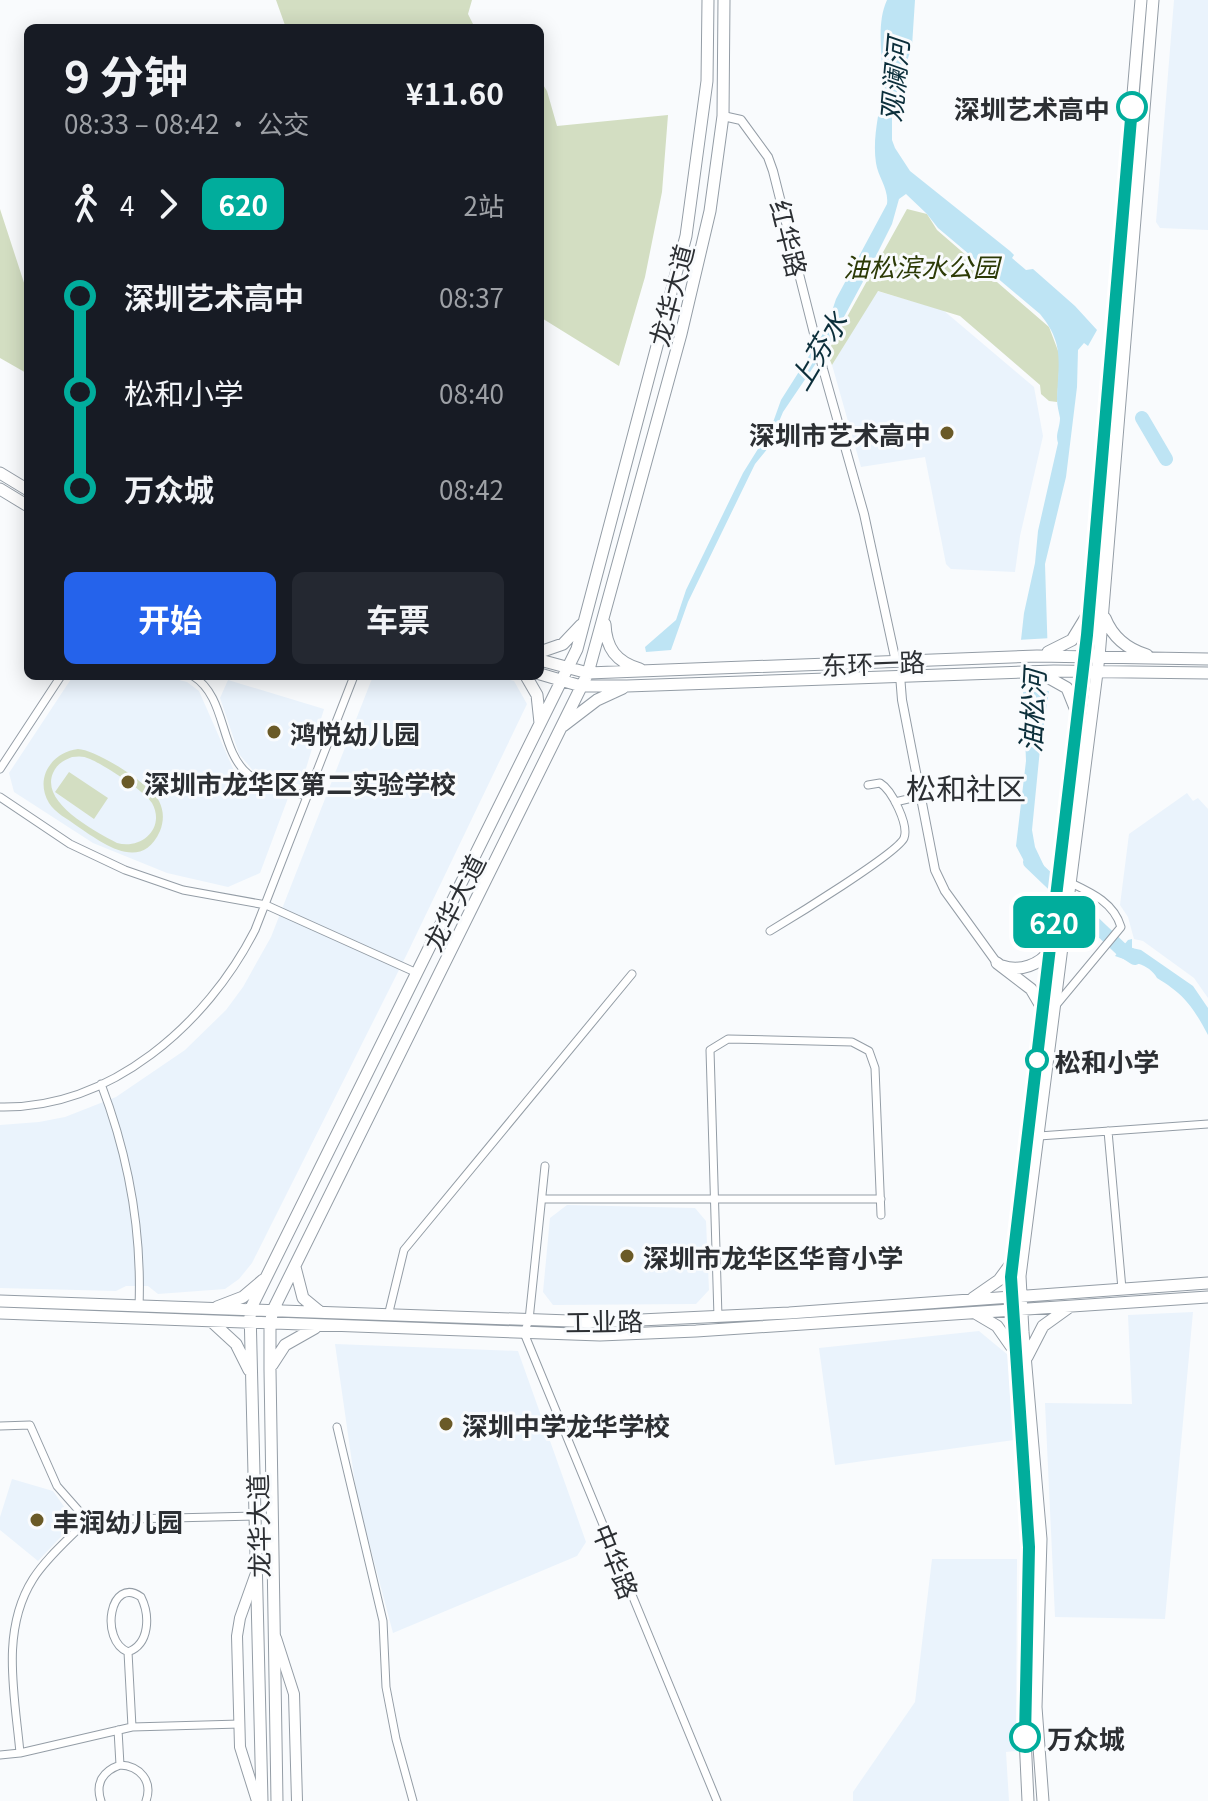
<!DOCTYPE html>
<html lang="zh">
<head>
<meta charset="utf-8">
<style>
	body { margin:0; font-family:Georgia,"Noto Sans SC",serif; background:#242831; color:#f1f3f6; height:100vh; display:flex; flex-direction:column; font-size:30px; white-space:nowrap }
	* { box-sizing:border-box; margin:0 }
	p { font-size:26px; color:#9ea1a6 }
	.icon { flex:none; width:44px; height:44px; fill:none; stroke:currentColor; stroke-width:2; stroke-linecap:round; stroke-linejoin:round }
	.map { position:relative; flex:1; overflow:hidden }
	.panel { position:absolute; left:24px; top:24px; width:520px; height:656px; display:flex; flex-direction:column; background:#171b24; border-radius:12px; box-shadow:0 4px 20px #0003 }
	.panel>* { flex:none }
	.badge { padding:0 16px; border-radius:12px; font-size:28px; line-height:52px }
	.map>.badge { position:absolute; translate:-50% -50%; box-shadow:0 0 0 4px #fff }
	.legs { display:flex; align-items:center; gap:12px; height:88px; padding:0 40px; font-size:26px }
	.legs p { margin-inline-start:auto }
	.summary { display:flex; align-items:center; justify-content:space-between; height:136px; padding:0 40px }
	h1 { font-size:44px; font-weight:700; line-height:60px }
	.cta { display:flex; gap:16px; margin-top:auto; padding:16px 40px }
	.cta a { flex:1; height:92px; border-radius:12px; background:#2563eb; color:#fff; font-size:32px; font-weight:700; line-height:92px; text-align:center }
	.cta a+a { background:#242831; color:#f1f3f6 }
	ul { padding:0 40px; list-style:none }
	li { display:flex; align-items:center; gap:28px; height:96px; font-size:30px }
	li i { display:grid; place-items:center; width:12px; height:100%; margin:0 10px; background:currentColor }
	li i::after { content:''; width:20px; height:20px; margin:-10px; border:6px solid; border-radius:50%; background:#171b24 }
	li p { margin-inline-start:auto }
	li:first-child i { background:linear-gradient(#0000 50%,currentColor 0) }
	li:last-child i { background:linear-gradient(currentColor 50%,#0000 0) }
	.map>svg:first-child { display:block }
</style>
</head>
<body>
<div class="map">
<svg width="1208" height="1801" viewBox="0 0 1208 1801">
	<rect width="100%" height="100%" fill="#f9fbfd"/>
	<!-- built -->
	<path fill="#eaf3fc" d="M1174,0H1208V230L1160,228L1156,222Z
		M877,291L943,310L1034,387L1043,436L1020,536L1015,572L951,569L946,564L925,457L861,467L832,365Z
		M73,676H164L187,682L199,691L235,773L249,785L288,798L260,873L228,887L167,873L93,843L14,792L9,773Z
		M373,676H497L514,681L527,704L406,956L252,1263L239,1279L225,1289L158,1294L148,1286H126L116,1291L0,1288V1125L39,1122L65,1117L116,1097L185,1050L226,1010L243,987L271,937Z
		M228,680L324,709L301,785L255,773L239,754L220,698Z
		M1187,793L1193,801L1198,798L1208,809V998L1194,978L1143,941L1134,939L1128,917L1120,905L1129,834Z
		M567,1205L695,1208L706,1221L709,1290L696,1304L553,1305L543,1292L550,1218Z
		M1193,1312L1165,1619L1055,1617L1045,1403L1132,1404L1128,1315Z
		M979,1331L1008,1355L1014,1440L835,1465L819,1348Z
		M335,1344L518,1351L586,1542L577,1556L393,1633L357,1497Z
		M12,1479L53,1491L75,1522L38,1561L0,1530V1517Z
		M932,1559H1017L1016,1751L1006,1752L1009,1801H853V1792L915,1702Z"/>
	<!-- green -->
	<path fill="#d3dec2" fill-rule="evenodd" d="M276,0H472L468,14L475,28H286Z
		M540,80L547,91L557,126L668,115L662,192L645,277L619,366L540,317Z
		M0,209L28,295V374L0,358Z
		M907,209L927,214L937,230L1049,327L1060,356L1057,402L1049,401L1041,394L1040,385L960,316L878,291L832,365L827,353Z
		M78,749C97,750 150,784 159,801C164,811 164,821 160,831C141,874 101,842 77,826C68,819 55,813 49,803C34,778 52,752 78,749ZM72,757C79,756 84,756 90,759C104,765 145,791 152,803C166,828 141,850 117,843C95,831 40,803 53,773C57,764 64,760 72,757Z
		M69,772L108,798L94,819L55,792Z"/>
	<!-- water -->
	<path fill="#bee4f4" d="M887,0H915L912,46L892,107V140L895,148L910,171L1010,251L1014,255L1012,258L1026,270L1033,269L1075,306L1097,330L1088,346L1084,343L1078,350L1077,387L1066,477L1045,564L1049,691L1040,749L1032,830L1035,847L1044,866L1042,880L1024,861L1016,846L1026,761L1021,640L1024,613L1035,563L1038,531L1058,443C1055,434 1060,428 1060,418C1059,412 1057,406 1057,399C1058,363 1065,344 1040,314L938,228L927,214L906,194L899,199L892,224L866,276L831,341L783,412L768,448L755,464L688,602L671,650L646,652L645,647L676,620L686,590L743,473L771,428L781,400L826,329L836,299L887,204C889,189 878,177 876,163C872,137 880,112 882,88C884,60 875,26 887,0Z
		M1132,939V948L1141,950L1193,986L1208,1008V1035C1193,1007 1185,995 1157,978C1149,963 1130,962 1115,956L1128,940Z"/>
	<!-- pier -->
	<path fill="#f9fbfd" d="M1052,638L1053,691L1019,692L1017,640Z"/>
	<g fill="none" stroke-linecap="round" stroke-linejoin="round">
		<!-- river -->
		<path stroke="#bee4f4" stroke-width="14" d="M1142,418L1166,459
			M1030,862L1121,949L1135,958"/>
		<!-- minor casing -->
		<g stroke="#949da6" stroke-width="9">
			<path id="minor" d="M193,676C227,697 219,750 248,774C263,786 289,790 307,796
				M0,769L61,676
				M0,797L70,844L125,870L183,890L266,905L417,973
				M895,802L921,796
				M770,931C790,919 898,853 904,838C909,825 892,790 880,783L868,785
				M1057,1004L1121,927C1114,903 1092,893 1071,883
				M101,1084C129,1157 142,1229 139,1307
				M0,1107C111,1109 207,1024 255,930L354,676
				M1108,1131L1122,1289
				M1039,1136L1208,1124
				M545,1166L529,1320L524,1333L717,1801
				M542,1199H881
				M388,1316L404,1250L632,974
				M718,1317L710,1050L728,1039L852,1042L869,1051L875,1068L881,1215
				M0,1426L30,1425L57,1486L87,1520
				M337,1427L383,1621L386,1687L396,1739L413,1801
				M128,1652C150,1644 150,1615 141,1597C110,1575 99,1640 128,1652L132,1727
				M118,1730L120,1765
				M20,1753C15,1696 0,1631 33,1579C47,1557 69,1539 87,1520L256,1516
				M0,1755L20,1753L132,1727L240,1724
				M101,1801C95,1783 103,1771 120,1765C140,1766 153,1781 146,1801"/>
		</g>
		<!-- tertiary casing -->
		<g stroke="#949da6" stroke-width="10">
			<path id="tertiary" d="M723,116L741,120L768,157L773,171L823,369L864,514L896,662
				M900,675L902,700L935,870L945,891L997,963"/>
		</g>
		<!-- secondary casing -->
		<g stroke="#949da6" stroke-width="12">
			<path id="secondary" d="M255,1576L240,1618L237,1636L240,1747L257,1801
				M276,1638L294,1694L297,1801"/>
		</g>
		<!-- primary casing -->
		<g stroke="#949da6" stroke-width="13">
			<path id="primary" d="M0,473L28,490
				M0,489L28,506
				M1105,618C1113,638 1127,649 1147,655
				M605,624C606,648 616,662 640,669
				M540,652L563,644L581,625
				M1048,652L1072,640L1086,617
				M540,660L588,673L1037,656L1208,659
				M540,674L581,686H627L1054,671L1208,673
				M1042,674L1067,688L1075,708
				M526,676L537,695L540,723
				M563,726L597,700L623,688
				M997,963L1031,989L1041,1006
				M1002,966C1020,972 1040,965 1050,950
				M295,1267L303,1298L320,1312
				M973,1298L999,1280L1010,1265
				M0,1301L597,1322L789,1313L1208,1283
				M217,1307L243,1297L263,1280
				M0,1313L600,1335L696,1331L1208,1297
				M975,1313L997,1326L1011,1346
				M211,1321L236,1344L249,1370
				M1027,1357L1043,1326L1068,1308
				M272,1365L285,1345L315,1328
				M262,1801L250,1310L577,649L686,236L707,81L708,0
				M277,1801L270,1370V1324L273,1310L588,673L681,334L710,211L723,116L724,0
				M1028,1801L1025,1737L1029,1588L1028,1509L1013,1332L1011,1277L1087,635L1141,0
				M1043,1801L1036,1707L1041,1539L1023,1332L1020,1276L1099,657L1153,0"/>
		</g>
		<!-- minor -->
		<use href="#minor" stroke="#fff" stroke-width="7"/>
		<!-- tertiary -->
		<use href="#tertiary" stroke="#fff" stroke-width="8"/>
		<!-- secondary -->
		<use href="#secondary" stroke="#fff" stroke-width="10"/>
		<!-- primary -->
		<use href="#primary" stroke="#fff" stroke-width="11"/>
	</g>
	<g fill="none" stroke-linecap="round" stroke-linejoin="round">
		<!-- line-1 casing -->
		<g stroke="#fff" stroke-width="18">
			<path id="line-1" d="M1025,1737L1029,1547L1011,1277L1087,635L1132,107"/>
		</g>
		<!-- line-1 -->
		<use href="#line-1" stroke="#01ad9c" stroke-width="12"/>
	</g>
	<!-- markers -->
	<g fill="#fff" stroke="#01ad9c" stroke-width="4">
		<circle cx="1132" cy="107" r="14"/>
		<circle cx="1037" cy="1060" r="10"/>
		<circle cx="1025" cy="1737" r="14"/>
	</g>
	<g fill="#6a5a27" stroke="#f9fbfd" stroke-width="3">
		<circle cx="947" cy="433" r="8"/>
		<circle cx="274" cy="732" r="8"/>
		<circle cx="128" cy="782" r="8"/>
		<circle cx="627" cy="1256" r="8"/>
		<circle cx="446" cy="1424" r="8"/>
		<circle cx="37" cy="1520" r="8"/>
	</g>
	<g text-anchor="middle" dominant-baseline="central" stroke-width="6" stroke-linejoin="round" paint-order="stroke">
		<!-- stop labels -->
		<g font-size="26" font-weight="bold" fill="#2c2f33" stroke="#f9fbfd" text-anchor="start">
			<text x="1110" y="107" text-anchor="end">深圳艺术高中</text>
			<text x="1055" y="1060">松和小学</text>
			<text x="1047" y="1737">万众城</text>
		</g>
		<!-- street labels -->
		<g font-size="26" fill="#2c2f33" stroke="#f9fbfd">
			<text transform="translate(790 238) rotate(76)">红华路</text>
			<text transform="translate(670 295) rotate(-75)">龙华大道</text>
			<text transform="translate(873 662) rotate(-2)">东环一路</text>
			<text transform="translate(453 902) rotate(-63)">龙华大道</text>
			<text transform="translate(604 1320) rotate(-1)">工业路</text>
			<text transform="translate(257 1526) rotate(-91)">龙华大道</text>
			<text transform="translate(617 1561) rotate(68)">中华路</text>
		</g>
		<!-- park labels -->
		<g font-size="26" font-style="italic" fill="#2c3a06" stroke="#f9fbfd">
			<text x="921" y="265">油松滨水公园</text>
		</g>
		<!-- poi labels -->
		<g font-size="26" font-weight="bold" fill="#2c2f33" stroke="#f9fbfd" text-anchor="start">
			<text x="931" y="433" text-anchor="end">深圳市艺术高中</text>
			<text x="290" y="732">鸿悦幼儿园</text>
			<text x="144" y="782">深圳市龙华区第二实验学校</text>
			<text x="643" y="1256">深圳市龙华区华育小学</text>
			<text x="462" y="1424">深圳中学龙华学校</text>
			<text x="53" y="1520">丰润幼儿园</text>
		</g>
		<!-- water labels -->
		<g font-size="28" font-style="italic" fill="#0c2f3b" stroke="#f9fbfd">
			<text transform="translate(893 80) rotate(-85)">观澜河</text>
			<text transform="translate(817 350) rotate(-59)">上芬水</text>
			<text transform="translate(1031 711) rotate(-87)">油松河</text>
		</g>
		<!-- quarter labels -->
		<g font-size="30" fill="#2c2f33" stroke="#f9fbfd">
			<text x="966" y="787">松和社区</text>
		</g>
	</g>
</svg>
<b class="badge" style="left:1054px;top:922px;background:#01ad9c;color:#fff">620</b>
<section class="panel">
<div class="summary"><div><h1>9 分钟</h1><p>08:33 – 08:42 · 公交</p></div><b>¥11.60</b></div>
<div class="legs"><svg class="icon" aria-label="walk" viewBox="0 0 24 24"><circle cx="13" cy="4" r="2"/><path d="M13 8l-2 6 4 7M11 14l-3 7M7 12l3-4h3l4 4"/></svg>4<svg class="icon" aria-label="forward" viewBox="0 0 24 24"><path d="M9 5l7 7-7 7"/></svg><b class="badge" style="background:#01ad9c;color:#fff">620</b><p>2站</p></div>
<ul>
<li><i style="color:#01ad9c"></i><b>深圳艺术高中</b><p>08:37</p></li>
<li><i style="color:#01ad9c"></i><span>松和小学</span><p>08:40</p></li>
<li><i style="color:#01ad9c"></i><b>万众城</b><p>08:42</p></li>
</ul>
<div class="cta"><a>开始</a><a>车票</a></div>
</section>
</div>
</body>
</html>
